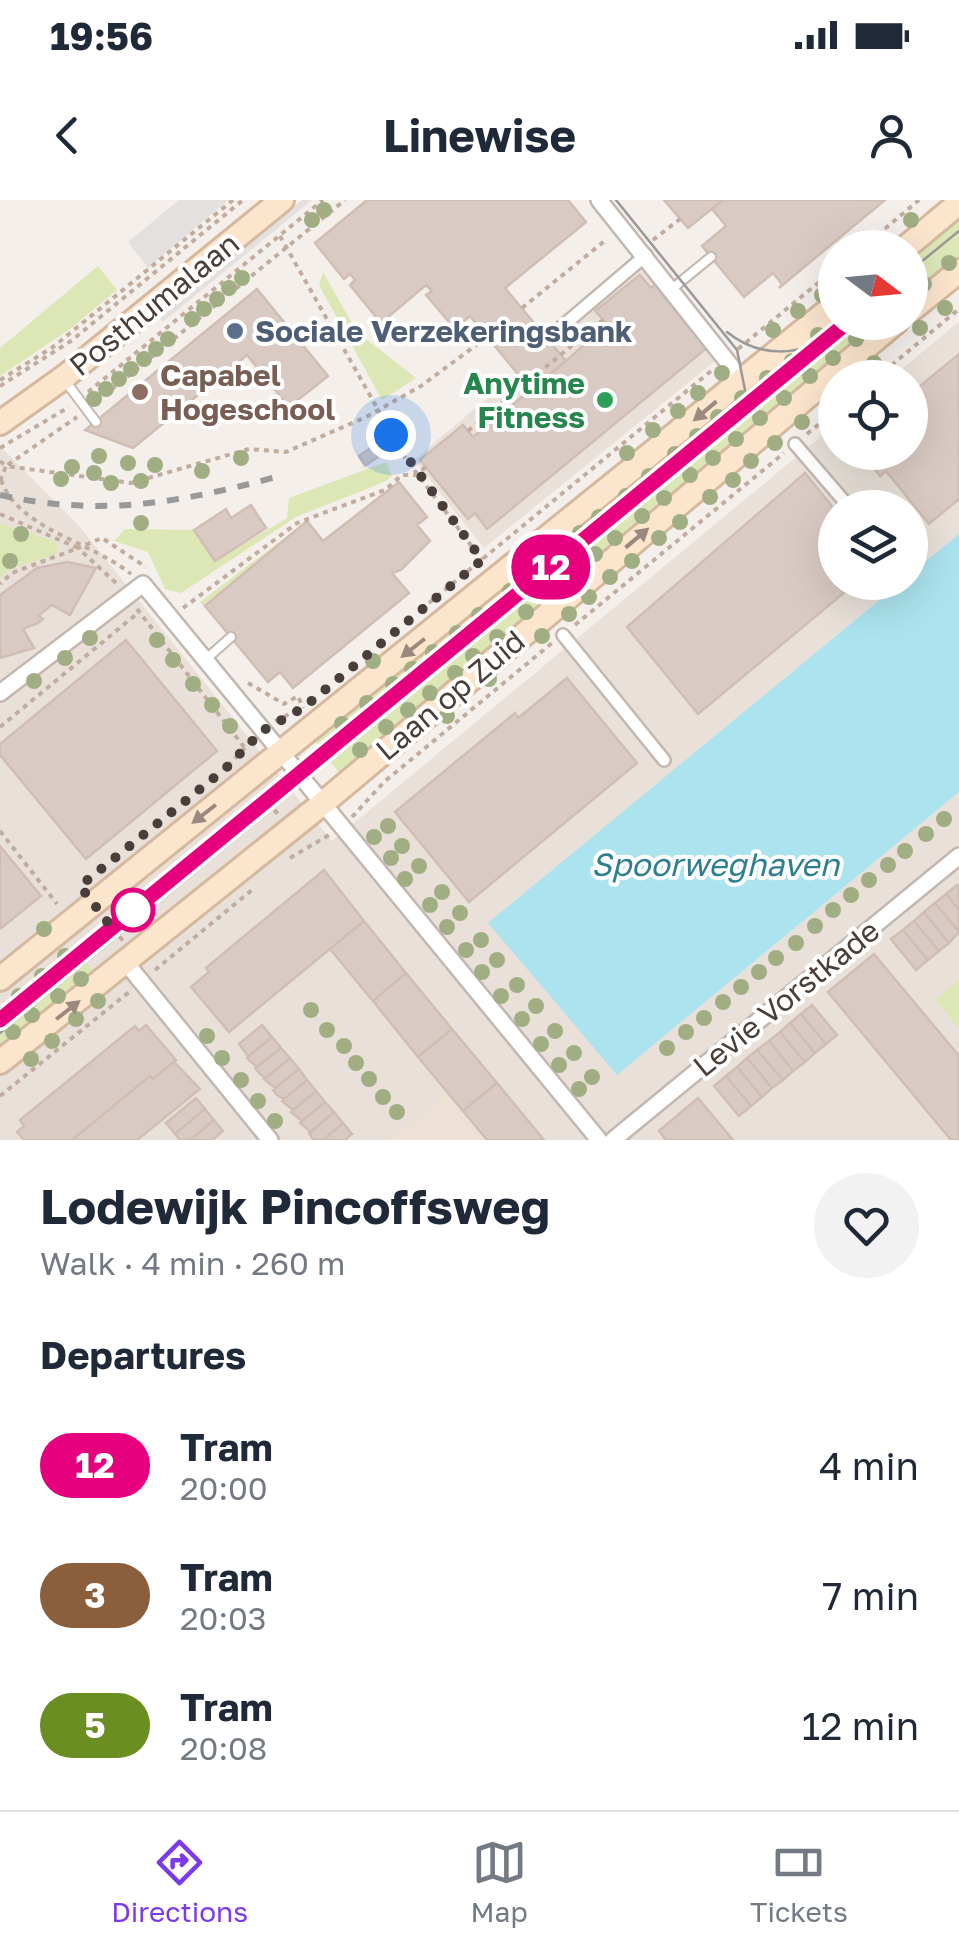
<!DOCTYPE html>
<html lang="en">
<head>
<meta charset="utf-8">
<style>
	body { margin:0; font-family:"Golos Text",sans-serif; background:#f2f2f3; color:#1f2937; height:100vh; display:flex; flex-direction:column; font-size:38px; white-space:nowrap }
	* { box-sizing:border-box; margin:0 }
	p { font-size:32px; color:#747a83 }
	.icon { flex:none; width:55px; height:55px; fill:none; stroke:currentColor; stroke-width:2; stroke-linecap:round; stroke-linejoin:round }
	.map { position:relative; height:940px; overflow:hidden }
	.details { display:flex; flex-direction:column; background:#fff; flex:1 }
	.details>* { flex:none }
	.badge { padding:0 20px; border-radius:32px; font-size:35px; line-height:65px }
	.needle { width:65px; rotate:106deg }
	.fabs { position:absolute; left:818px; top:30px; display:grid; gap:20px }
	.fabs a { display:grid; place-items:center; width:110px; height:110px; border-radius:50%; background:#fff; box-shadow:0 10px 40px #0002; font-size:50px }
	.you { position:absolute; width:50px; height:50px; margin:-25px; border:8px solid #fff; border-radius:50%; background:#1a73e8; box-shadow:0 0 0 15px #1a73e833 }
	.map>.badge { position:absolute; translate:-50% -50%; box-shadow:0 0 0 5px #fff }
	h2 { padding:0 40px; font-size:38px; line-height:90px }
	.round { display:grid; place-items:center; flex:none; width:105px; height:105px; border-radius:52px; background:#f2f2f3 }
	.headline { display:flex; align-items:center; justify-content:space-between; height:170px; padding:0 40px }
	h1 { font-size:48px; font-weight:700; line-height:75px }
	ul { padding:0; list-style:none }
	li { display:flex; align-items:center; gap:30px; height:130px; padding:0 40px }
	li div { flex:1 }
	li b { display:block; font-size:38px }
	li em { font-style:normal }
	li .badge { min-width:110px; font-weight:700; text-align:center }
	.status { display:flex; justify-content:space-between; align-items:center; height:70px; padding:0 50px; background:#fff; direction:ltr }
	.status svg { height:28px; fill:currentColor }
	header { display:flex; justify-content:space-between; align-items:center; height:130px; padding:0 40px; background:#fff; font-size:45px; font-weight:700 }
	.tab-bar { display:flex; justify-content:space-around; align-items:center; height:140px; border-top:2px solid #e0e1e3; background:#fff; font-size:28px; color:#747a83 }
	.tab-bar a { display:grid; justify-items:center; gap:5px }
	.tab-bar .active { color:#7c3aed }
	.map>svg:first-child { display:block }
</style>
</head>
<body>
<div class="status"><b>19:56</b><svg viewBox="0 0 49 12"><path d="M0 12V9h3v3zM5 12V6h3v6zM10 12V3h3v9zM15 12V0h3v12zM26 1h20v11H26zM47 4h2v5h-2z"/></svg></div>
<header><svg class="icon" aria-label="back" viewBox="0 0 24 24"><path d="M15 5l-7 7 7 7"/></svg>Linewise<svg class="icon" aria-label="person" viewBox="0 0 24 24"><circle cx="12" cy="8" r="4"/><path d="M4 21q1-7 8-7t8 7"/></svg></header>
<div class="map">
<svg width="959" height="940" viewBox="0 0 959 940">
	<rect width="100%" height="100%" fill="#f5efeb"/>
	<!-- residential -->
	<path fill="#e8e0d9" d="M644,66L720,157L484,348L414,260Z
		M959,122V334L910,374V308H835V382L900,383L489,723L618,874L959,592V940H0V246L79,326L332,641L835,225V252H910V178L892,177Z"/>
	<!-- education -->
	<path fill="#ede0d5" d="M448,892L487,940H390Z"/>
	<!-- green -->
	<path fill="#dde7b6" d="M959,13V60L910,101V54Z
		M98,66L117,90L70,129L0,176V148Z
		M323,72L357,132L416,178L382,200L319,85Z
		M835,116V122L883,123L340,574L314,539L630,288Z
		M386,262L392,276L384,282L296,317L181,393L165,389L148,352L114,341L125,329L194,330L215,361L287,318L289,298Z
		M307,321L316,332L212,415L200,402Z
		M0,323L57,342V354L10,369L0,378Z
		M72,745L96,774L0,851V807Z
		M959,780V828L935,800Z"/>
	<!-- parking -->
	<path fill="#e3e0df" d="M179,0H228L148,68L128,42Z
		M302,0H312L163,122L159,117Z"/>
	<!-- water -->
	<path fill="#abe3ee" d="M959,334V592L617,875L488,723L900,383L910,382V374Z"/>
	<!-- building -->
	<path fill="#d9cbc3" stroke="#d0beb4" stroke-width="2.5" d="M367,0H568L586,22L505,88L566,161L531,190L470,116L455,129L426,95L432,91L426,85L381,123L350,85L355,80L350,74L344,79L315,43Z
		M664,0H723L688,28Z
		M723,0H885L779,88L782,84L773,73L744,97L702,46L726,26L712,9Z
		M640,75L651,88L657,83L709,146L487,329L475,313L468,319L420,260L463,225L473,237L566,161L607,124L595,111Z
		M257,89L328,176L289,207L247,155L133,248L85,230Z
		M959,154V299L929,324L886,271L880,276L861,252H910V188L916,183L919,187Z
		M372,247L378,257L365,266L359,256Z
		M805,273L835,310L830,316L835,322V382H857L698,514L627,427Z
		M399,282L427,317L417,325L430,341L401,370L392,373L409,393L293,488L280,472L268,482L205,406L307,321L323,341Z
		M251,305L266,328L215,361L194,330L226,309L231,318Z
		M67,362L96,368L70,415L52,405L38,416L43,419L38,423L23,429L34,448L0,458V395L37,368Z
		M126,440L217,551L86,659L0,555V544Z
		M567,478L637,563L469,702L395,612L515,513L518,518Z
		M0,646L41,696L0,729Z
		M324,670L364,721L229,832L191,787L209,772L206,768Z
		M957,685L959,688V710L946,694Z
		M946,694L959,710V732L935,703Z
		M935,703L959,732L949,743L924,712Z
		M924,712L949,743L939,751L914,721Z
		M364,721L406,773L373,801L330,749Z
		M914,721L939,751L928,760L903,730Z
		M903,730L928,760L916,770L891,739Z
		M874,754L959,856V940H951L828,792Z
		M406,773L452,829L418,857L373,801Z
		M812,805L837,835L826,844L801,814Z
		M801,814L826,844L815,853L790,823Z
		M790,823L815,853L805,862L780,832Z
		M146,825L176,860L153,879L150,876L72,940H24L17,932L24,926L20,920L135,826L139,831Z
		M262,825L272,837L248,856L239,844Z
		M452,829L497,883L463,911L418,857Z
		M780,832L805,862L793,871L769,841Z
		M272,837L281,848L257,867L247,858Z
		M769,841L793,871L783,880L757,850Z
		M281,848L290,858L266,878L260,874L255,868Z
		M757,850L783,880L772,888L747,858Z
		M290,858L299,869L275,888L264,879Z
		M747,858L772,888L762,897L737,867Z
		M174,862L200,889L137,940H72L150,876L153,879Z
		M737,867L762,897L751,906L726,876Z
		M299,869L307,880L284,899L277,895L273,890Z
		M726,876L751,906L739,916L714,886Z
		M307,880L316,891L293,910L282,901Z
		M497,883L544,940H487L463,911Z
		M316,891L325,902L302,921L291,912Z
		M196,898L205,909L175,934L166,923Z
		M698,898L733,940H666L659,931Z
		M325,902L334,912L311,932L300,923Z
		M205,909L214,920L190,940H180L175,934Z
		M334,912L343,923L323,940L313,939L309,933Z
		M214,920L223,931L212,940H190Z
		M343,923L352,934L345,940H323Z"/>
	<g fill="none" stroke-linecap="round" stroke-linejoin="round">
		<!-- service casing -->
		<g stroke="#c3b7b0" stroke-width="12">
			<path id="service" d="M673,88L711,57
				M66,182L96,222
				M205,460L231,437"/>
		</g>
		<!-- pedestrian casing -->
		<g stroke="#c3b7b0" stroke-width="16">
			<path id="pedestrian" d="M552,135L646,55
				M795,244L850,308
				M563,435L664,560"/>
		</g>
		<!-- minor casing -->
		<g stroke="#c3b7b0" stroke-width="20">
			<path id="minor" d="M599,0L742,180
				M0,493L143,384L599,940
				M127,764L270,940
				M613,940L959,656"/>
		</g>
		<!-- secondary casing -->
		<g stroke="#d5b99f" stroke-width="28">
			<path id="secondary" d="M905,48L959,3
				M910,111L959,71
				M0,223L63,178L282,0
				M0,779L835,105
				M0,862L322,604L896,122"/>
		</g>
		<!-- path -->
		<path stroke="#c1ad9f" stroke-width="4" stroke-dasharray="5 5" stroke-linecap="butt" d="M280,36L406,259L482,360
			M653,40L680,19
			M862,48L919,0
			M522,108L607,39
			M738,149L835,69
			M876,178L959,109
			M0,180L53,147L233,0
			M0,186L71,141L243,0
			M88,192L323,0
			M96,202L345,0
			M468,231L603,120
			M807,234L835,211
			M0,248L69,207
			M0,261L6,266L77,217
			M1,280C18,329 92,342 131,374
			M0,281L6,266L131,283L249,249L286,252L366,217L421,186L487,137
			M0,314L78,348L12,373L0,384
			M116,383L78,348L102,338L146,367
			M429,403L711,171
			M183,408L297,323L385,290L402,275H416L426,267
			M137,409L244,547
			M575,425L784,253
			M248,483L284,504L298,496L303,508
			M275,521L298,510
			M0,527L139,412
			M228,566L252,540
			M261,595L278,614
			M352,617L384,582L552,443
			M0,631L57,704
			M290,658L329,635
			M107,721L123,741
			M98,729L111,744
			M155,770L252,690
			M0,896L129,792"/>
		<!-- service -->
		<use href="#service" stroke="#fff" stroke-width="8"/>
		<!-- pedestrian -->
		<use href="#pedestrian" stroke="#fff" stroke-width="11"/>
		<!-- minor -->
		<use href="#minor" stroke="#fff" stroke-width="15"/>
		<!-- secondary -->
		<use href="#secondary" stroke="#fce5cd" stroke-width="22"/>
		<!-- tram -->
		<path stroke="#999" stroke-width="2.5" d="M616,0L737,150L745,190L732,226
			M910,71L959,31
			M727,132C759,158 800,157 833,134
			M0,833L862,122"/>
		<!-- rail -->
		<path stroke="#999" stroke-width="6" stroke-dasharray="12 12" stroke-linecap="butt" d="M0,295C100,317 179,303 276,277"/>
	</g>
	<!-- trees -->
	<g fill="#a1ae83">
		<circle cx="324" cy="10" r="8"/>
		<circle cx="312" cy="20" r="8"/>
		<circle cx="911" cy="20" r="8"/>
		<circle cx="949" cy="63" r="8"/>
		<circle cx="242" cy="78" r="8"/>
		<circle cx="924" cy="84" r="8"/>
		<circle cx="229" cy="88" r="8"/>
		<circle cx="822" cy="95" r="8"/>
		<circle cx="217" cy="99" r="8"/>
		<circle cx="945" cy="108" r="8"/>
		<circle cx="204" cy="109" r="8"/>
		<circle cx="798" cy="111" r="8"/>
		<circle cx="192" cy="119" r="8"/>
		<circle cx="920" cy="128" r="8"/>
		<circle cx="773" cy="130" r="8"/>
		<circle cx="818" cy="135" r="8"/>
		<circle cx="168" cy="139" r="8"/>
		<circle cx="856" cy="139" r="8"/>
		<circle cx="156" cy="149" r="8"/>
		<circle cx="833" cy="158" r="8"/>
		<circle cx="144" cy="159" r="8"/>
		<circle cx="792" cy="161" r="8"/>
		<circle cx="874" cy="163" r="8"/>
		<circle cx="131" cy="169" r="8"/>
		<circle cx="722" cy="173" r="8"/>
		<circle cx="810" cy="176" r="8"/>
		<circle cx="767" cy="178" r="8"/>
		<circle cx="119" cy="179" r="8"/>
		<circle cx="106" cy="189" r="8"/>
		<circle cx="698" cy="193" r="8"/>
		<circle cx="742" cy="198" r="8"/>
		<circle cx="784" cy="198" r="8"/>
		<circle cx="94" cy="199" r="8"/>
		<circle cx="678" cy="211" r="8"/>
		<circle cx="718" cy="217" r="8"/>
		<circle cx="760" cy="218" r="8"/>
		<circle cx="802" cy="222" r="8"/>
		<circle cx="653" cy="230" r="8"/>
		<circle cx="697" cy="236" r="8"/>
		<circle cx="736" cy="239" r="8"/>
		<circle cx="775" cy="243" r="8"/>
		<circle cx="627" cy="253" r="8"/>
		<circle cx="675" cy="254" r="8"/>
		<circle cx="99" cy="256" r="8"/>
		<circle cx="241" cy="258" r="8"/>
		<circle cx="713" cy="258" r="8"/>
		<circle cx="751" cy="261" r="8"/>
		<circle cx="128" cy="263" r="8"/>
		<circle cx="155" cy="265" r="8"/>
		<circle cx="72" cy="267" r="8"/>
		<circle cx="202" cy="271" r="8"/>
		<circle cx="94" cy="273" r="8"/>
		<circle cx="690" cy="275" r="8"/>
		<circle cx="649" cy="276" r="8"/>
		<circle cx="61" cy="279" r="8"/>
		<circle cx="733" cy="280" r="8"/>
		<circle cx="141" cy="281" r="8"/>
		<circle cx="111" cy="283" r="8"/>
		<circle cx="626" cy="296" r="8"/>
		<circle cx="710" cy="297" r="8"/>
		<circle cx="664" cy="298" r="8"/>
		<circle cx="642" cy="316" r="8"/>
		<circle cx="599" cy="317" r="8"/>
		<circle cx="680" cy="322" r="8"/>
		<circle cx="141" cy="323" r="8"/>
		<circle cx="580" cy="333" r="8"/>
		<circle cx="21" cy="334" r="8"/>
		<circle cx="615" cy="338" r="8"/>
		<circle cx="659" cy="338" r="8"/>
		<circle cx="595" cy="354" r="8"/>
		<circle cx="553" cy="355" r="8"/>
		<circle cx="10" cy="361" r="8"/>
		<circle cx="632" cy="361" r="8"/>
		<circle cx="531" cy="374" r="8"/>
		<circle cx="571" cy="374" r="8"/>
		<circle cx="610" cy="377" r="8"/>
		<circle cx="510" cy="391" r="8"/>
		<circle cx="548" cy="395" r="8"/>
		<circle cx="589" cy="397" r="8"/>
		<circle cx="526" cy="412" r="8"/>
		<circle cx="569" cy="414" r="8"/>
		<circle cx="479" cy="415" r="8"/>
		<circle cx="457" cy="433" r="8"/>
		<circle cx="542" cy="436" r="8"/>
		<circle cx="497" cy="437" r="8"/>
		<circle cx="90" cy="438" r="8"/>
		<circle cx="157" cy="440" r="8"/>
		<circle cx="433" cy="452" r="8"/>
		<circle cx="473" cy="456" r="8"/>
		<circle cx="65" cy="458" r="8"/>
		<circle cx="173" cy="460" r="8"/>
		<circle cx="373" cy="461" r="8"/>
		<circle cx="412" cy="469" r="8"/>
		<circle cx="455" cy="473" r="8"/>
		<circle cx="489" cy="479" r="8"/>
		<circle cx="34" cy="481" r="8"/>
		<circle cx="193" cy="484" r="8"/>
		<circle cx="393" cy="484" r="8"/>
		<circle cx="430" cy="493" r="8"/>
		<circle cx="367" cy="503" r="8"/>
		<circle cx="212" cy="505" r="8"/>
		<circle cx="408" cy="510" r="8"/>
		<circle cx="447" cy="516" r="8"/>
		<circle cx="342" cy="524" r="8"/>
		<circle cx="230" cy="526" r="8"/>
		<circle cx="386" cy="527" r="8"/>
		<circle cx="360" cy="550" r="8"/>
		<circle cx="944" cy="619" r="8"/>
		<circle cx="388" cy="626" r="8"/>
		<circle cx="926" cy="634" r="8"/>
		<circle cx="374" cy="637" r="8"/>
		<circle cx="402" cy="646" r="8"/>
		<circle cx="905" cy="651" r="8"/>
		<circle cx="391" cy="658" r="8"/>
		<circle cx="888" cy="665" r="8"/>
		<circle cx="419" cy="666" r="8"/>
		<circle cx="405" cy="679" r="8"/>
		<circle cx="869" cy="680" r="8"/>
		<circle cx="442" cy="692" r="8"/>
		<circle cx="851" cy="695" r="8"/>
		<circle cx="430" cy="705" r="8"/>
		<circle cx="833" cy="710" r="8"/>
		<circle cx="460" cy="713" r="8"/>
		<circle cx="815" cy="726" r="8"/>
		<circle cx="447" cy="727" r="8"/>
		<circle cx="44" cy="729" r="8"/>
		<circle cx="481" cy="740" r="8"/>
		<circle cx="796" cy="743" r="8"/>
		<circle cx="466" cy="750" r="8"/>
		<circle cx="65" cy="756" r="8"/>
		<circle cx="776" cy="758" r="8"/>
		<circle cx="497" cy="760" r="8"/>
		<circle cx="482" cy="772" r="8"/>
		<circle cx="759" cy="772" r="8"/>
		<circle cx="42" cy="776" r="8"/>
		<circle cx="81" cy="779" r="8"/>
		<circle cx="517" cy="785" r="8"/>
		<circle cx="741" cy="787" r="8"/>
		<circle cx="19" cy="796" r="8"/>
		<circle cx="58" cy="796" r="8"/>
		<circle cx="501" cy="796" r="8"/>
		<circle cx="98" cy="801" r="8"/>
		<circle cx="723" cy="802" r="8"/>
		<circle cx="536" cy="806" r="8"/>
		<circle cx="311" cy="810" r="8"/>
		<circle cx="32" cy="815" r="8"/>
		<circle cx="704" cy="818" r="8"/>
		<circle cx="76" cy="819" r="8"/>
		<circle cx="522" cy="819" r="8"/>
		<circle cx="327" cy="830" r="8"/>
		<circle cx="555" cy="831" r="8"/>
		<circle cx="13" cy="832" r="8"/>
		<circle cx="686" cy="832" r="8"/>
		<circle cx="207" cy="836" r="8"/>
		<circle cx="52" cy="841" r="8"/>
		<circle cx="541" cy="844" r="8"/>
		<circle cx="344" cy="846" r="8"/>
		<circle cx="667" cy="848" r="8"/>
		<circle cx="574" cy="853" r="8"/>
		<circle cx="222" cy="858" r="8"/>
		<circle cx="31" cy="859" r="8"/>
		<circle cx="356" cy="863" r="8"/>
		<circle cx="559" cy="865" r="8"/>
		<circle cx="592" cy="877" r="8"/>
		<circle cx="369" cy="879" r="8"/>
		<circle cx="241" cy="880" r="8"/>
		<circle cx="579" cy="889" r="8"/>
		<circle cx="383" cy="897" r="8"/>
		<circle cx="258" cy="901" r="8"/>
		<circle cx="397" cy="912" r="8"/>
		<circle cx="275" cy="921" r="8"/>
	</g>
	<!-- one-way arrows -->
	<defs><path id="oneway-solid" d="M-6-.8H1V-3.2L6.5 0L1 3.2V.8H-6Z" transform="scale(2.5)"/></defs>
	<g fill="#9a897c">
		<use href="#oneway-solid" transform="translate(705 211) rotate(140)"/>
		<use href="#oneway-solid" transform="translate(637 338) rotate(-40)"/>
		<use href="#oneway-solid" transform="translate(413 448) rotate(142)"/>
		<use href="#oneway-solid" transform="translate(204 614) rotate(142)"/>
		<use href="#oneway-solid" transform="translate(68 810) rotate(-38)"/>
	</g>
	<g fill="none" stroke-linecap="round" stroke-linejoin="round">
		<!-- line casing -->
		<g stroke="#fff" stroke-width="22">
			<path id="line" d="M0,820L848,122"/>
		</g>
		<!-- line -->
		<use href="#line" stroke="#e6007e" stroke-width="15"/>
		<!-- walk -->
		<path stroke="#493e39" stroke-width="10" stroke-dasharray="0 18" d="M133,710L112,728L80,686L225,569L262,531L303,508L482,360L391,235"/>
	</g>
	<!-- markers -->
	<circle fill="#5c6f8a" stroke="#fff" stroke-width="4" cx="235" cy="131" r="10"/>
	<circle fill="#8d6e63" stroke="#fff" stroke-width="4" cx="140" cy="192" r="10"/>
	<circle fill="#2e9e5b" stroke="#fff" stroke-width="4" cx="605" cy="200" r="10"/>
	<circle fill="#fff" stroke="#e6007e" stroke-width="5" cx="133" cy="710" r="20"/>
	<g text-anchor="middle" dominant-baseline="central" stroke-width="8" stroke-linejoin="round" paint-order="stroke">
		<!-- street labels -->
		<g font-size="30" fill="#493e39" stroke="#fff">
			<text transform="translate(154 104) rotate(-39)">Posthumalaan</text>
			<text transform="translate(450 495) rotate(-40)">Laan op Zuid</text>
			<text transform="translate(786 798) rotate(-39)">Levie Vorstkade</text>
		</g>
		<!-- service labels -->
		<g font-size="30" font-weight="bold" fill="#4e5e75" stroke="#fff" text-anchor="start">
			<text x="255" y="131">Sociale Verzekeringsbank</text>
		</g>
		<!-- education labels -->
		<g font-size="30" font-weight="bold" fill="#785e54" stroke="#fff" text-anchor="start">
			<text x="160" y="175">Capabel<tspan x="160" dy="34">Hogeschool</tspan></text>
		</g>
		<!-- leisure labels -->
		<g font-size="30" font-weight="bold" fill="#27864d" stroke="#fff" text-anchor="end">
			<text x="585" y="183">Anytime<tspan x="585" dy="34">Fitness</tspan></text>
		</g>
		<!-- water labels -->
		<g font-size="32" font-style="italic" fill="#2f7f91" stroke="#fff">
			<text x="715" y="664">Spoorweghaven</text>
		</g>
	</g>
</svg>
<div class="fabs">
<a><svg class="needle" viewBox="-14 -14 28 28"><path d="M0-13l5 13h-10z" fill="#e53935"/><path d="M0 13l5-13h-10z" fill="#747a83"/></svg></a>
<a><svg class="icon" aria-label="locate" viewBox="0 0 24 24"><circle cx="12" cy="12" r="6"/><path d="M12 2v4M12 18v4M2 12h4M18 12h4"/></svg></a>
<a><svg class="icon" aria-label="layers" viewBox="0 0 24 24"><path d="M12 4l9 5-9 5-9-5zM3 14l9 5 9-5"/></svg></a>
</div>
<div class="you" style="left:391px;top:235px"></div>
<b class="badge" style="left:551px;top:367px;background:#e6007e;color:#fff">12</b>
</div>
<section class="details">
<div class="headline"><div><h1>Lodewijk Pincoffsweg</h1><p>Walk · 4 min · 260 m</p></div><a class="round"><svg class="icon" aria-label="heart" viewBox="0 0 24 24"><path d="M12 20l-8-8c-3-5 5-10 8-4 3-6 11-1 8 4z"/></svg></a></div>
<h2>Departures</h2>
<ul>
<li><span class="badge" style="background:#e6007e;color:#fff">12</span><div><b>Tram</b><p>20:00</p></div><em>4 min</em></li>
<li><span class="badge" style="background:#8b5e3c;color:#fff">3</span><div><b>Tram</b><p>20:03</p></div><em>7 min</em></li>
<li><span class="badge" style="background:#6b8e23;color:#fff">5</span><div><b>Tram</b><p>20:08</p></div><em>12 min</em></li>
</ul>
</section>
<nav class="tab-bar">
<a class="active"><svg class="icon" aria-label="directions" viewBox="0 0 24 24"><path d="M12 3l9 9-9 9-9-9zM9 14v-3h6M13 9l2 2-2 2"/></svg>Directions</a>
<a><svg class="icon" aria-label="map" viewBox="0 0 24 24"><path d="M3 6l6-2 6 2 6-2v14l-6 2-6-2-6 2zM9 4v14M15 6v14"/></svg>Map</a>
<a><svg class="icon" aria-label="tickets" viewBox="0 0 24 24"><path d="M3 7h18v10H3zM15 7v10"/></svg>Tickets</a>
</nav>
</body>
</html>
